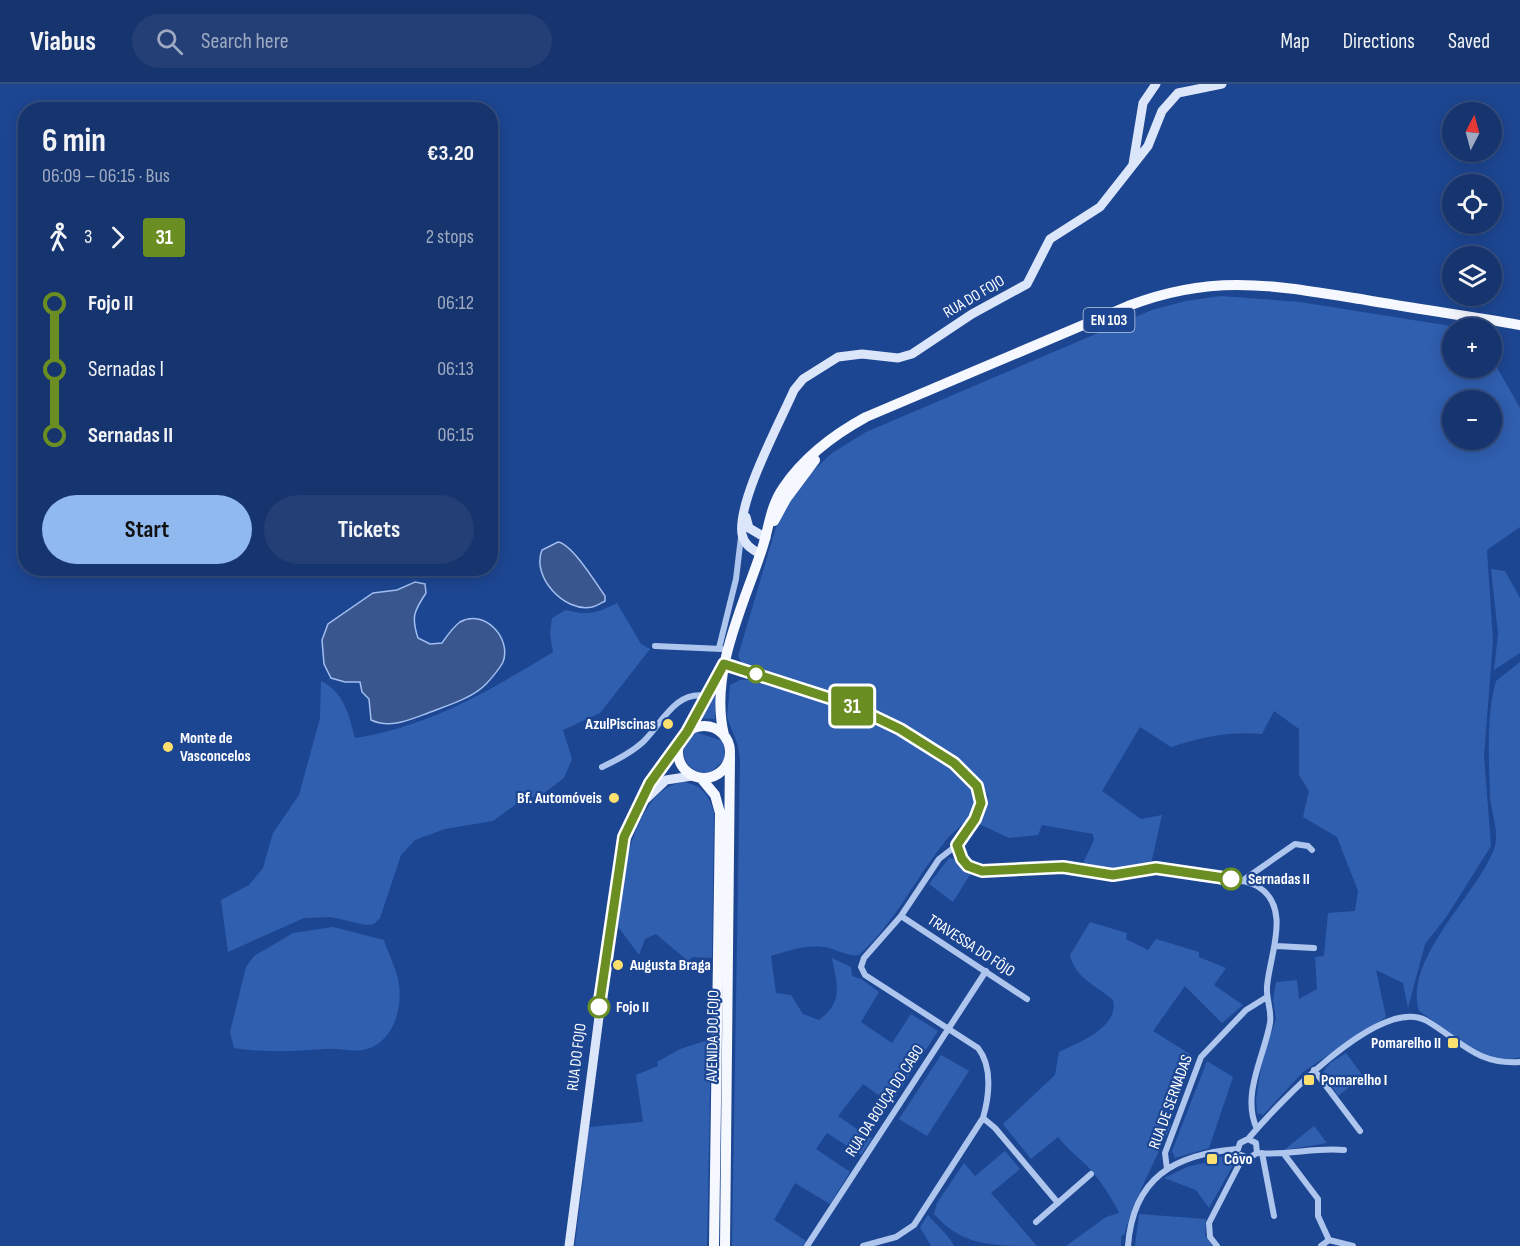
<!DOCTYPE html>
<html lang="en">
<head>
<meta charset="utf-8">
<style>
	body { margin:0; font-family:"Sofia Sans Condensed",sans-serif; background:#233f76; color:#f1f3f6; height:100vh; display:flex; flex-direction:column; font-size:22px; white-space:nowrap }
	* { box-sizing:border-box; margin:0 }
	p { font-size:20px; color:#9eaac2 }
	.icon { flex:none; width:33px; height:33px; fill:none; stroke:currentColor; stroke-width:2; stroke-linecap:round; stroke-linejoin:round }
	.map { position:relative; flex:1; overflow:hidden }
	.panel { position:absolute; left:18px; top:18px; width:480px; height:474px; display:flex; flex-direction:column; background:#16346e; border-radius:24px; box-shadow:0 3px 15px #0003,0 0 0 2px #354f81 }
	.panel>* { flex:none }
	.badge { padding:0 12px; border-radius:4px; font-size:21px; line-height:39px }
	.needle { width:39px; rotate:6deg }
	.buttons { position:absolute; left:1442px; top:18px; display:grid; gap:12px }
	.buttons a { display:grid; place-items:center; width:60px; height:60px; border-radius:50%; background:#16346e; box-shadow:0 3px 15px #0003,0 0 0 2px #354f81; font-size:30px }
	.map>.badge { position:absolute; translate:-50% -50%; box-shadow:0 0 0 3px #fff }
	.legs { display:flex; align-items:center; gap:9px; height:66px; padding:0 24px; font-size:20px }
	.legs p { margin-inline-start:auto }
	.overview { display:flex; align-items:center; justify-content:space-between; height:102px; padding:0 24px }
	h1 { font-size:33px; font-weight:700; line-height:45px }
	.action { display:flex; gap:12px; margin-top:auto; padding:12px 24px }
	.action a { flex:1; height:69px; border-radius:36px; background:#90b9f0; color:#111; font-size:24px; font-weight:700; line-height:69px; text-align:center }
	.action a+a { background:#233f76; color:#f1f3f6 }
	ul { padding:0 24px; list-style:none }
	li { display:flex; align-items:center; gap:21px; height:66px; font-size:22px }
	li i { display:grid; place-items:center; width:9px; height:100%; margin:0 8px; background:currentColor }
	li i::after { content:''; width:15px; height:15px; margin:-8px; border:4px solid; border-radius:50%; background:#16346e }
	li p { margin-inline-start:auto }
	li:first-child i { background:linear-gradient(#0000 50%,currentColor 0) }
	li:last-child i { background:linear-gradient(currentColor 50%,#0000 0) }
	header { display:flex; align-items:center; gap:36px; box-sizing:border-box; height:84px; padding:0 30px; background:#16346e; border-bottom:2px solid #354f81 }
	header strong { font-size:28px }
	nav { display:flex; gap:33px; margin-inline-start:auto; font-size:21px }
	.search { width:420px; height:54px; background:#233f76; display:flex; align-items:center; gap:15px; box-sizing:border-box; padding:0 21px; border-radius:33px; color:#9eaac2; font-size:22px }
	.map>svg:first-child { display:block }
</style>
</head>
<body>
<header>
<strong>Viabus</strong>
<div class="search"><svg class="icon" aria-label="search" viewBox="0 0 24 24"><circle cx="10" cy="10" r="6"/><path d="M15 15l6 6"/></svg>Search here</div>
<nav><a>Map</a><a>Directions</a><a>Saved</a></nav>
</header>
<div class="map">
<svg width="1520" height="1162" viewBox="0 0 1520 1162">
	<rect width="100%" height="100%" fill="#1d4692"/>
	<!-- green -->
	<path fill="#305fb0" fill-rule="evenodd" d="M1221,212L1300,218L1463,244H1452V284H1491V273L1520,324V443L1487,466L1493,557L1484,672L1491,762L1447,832L1425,860L1408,924L1403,899L1376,886L1386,933L1303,988L1263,1031L1257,1029L1256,1015L1263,972L1276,935L1273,916L1276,898L1297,896L1299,915L1317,905L1315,873L1324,872L1328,829L1355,827L1358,807L1337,753L1303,733L1309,707L1299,691V645L1274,627L1262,650C1229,647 1202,653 1171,663L1140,643L1102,707L1141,735L1162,731L1151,780L1116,788L1082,781L1094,756L1093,750L1042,741L1038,751L1009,754L977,739L986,728L988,712L980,696L959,677L908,643L857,616L752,585L743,581L738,572L776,443L790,418L809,391L832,369L866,348L1152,226L1186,217ZM1452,316H1491V356H1452Z
		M1491,485L1505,487L1520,514V569L1494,586L1498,550Z
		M617,519L641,560L650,565L600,629L563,646L572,675L564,694L544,709L519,718L493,737L445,745L415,756L401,771L380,834L374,840L366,841L331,833L304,834L228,868L221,816L249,801L263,784L273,749L299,711L320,634L321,597C344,608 349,631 355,654C430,642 489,607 553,568L550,550L552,534L566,526C587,532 598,529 617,519Z
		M1520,578V973C1482,985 1448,946 1419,927C1403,875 1477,811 1494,765C1500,749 1491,728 1490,711C1489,673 1486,633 1496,597Z
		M740,596C783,591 979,671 974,720C972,737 953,746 944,759C915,795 894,840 859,871C846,873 836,864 823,863C804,861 789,867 771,872L776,909L791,911L803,930L819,936C844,918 837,900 832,874L851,883L852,892L861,895L879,908L861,938L892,959L911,930L938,947L891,1020L863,1000L838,1032L872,1055L861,1071L827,1049L816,1065L850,1088L830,1120L795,1099L774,1136L806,1157L803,1162H732L740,674L737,659L727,633L730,601Z
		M715,608V635L700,634Z
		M695,648L723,657L725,675L711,688C686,693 673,663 695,648Z
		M683,698C702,701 709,711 714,728L712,874L693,873L688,877L656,850L645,855L639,871L616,840C620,800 633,705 683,698Z
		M949,774L955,775L971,789L953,818L929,800Z
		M1090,838L1127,849L1126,855L1148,866L1156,855L1199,868V873L1226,884L1214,901L1243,921L1222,939L1185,902L1153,947L1193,972L1168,1039L1171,1041C1155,1078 1135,1112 1124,1151L1121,1152V1162H1066L1106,1133L1119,1129C1111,1113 1101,1097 1089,1084C1079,1073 1067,1065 1058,1053L1031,1075L1003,1040L1055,991L1059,968C1078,959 1120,943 1113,916C1097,902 1075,894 1070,871Z
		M333,843L384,856C388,869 395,882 398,895C404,922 394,960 363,966C351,968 338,964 326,965C294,967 265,969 234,964L230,948L246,883L254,872L293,849Z
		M711,955L707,1162H575L589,1043L643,1038L636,991L658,982L657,978L680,965Z
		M1346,969L1363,992L1338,1012L1323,988L1330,979Z
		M941,971L969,987L927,1052L899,1035Z
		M1207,977L1233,993L1209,1064L1175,1074L1172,1067Z
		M1314,1042L1327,1059L1284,1066Z
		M1005,1067L1020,1085L991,1109L1037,1162C992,1162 962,1162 934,1130L937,1119L964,1079L975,1092Z
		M1228,1072L1233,1076L1232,1083L1209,1124L1196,1106L1164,1094L1187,1083L1216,1076V1073Z
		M1139,1130L1206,1135L1205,1151L1212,1162H1135Z
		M928,1131C936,1141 949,1151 954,1162H931L920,1143Z"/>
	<!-- water -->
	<path fill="#39568e" stroke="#a2bff0" stroke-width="1.5" d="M558,458C572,460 596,499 605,512V517C601,519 596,522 592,523C564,529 531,492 542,466Z
		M415,498L425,500L426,509C414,527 411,533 418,554L430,560L442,559C447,552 453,543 460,538C484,524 512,554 503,578C500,584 491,595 486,600C473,614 446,622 428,629C409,636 390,645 371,636L369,615L362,608L360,598H345L331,594L324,580L322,556L328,540L373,509L397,506Z"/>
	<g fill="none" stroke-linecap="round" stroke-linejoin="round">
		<!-- street -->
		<path stroke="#aec6ee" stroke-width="6" d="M655,562L722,565
			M719,564L736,495L741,453
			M725,580L847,619L900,645L954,679L977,702L981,719L975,736L957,761C958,772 964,781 975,785C997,793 1024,783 1047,783C1070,782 1092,791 1114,791C1127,790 1138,785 1150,784C1167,782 1243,794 1257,802C1293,823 1269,872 1267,903C1266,915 1272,927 1270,939C1264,973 1241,1011 1257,1045
			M602,683C617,676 631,669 643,658C661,641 675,606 706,612
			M1242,797L1295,760L1308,762L1312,766
			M901,832L1027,915
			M1276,862L1314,864
			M1314,986L1360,1047
			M983,1034L995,1044L1058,1119
			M1238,1065L1240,1059L1248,1055C1276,1022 1380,910 1427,937C1461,957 1477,981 1520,978
			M1257,1069C1287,1072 1315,1063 1344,1066
			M1262,1069L1274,1132
			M1284,1070L1318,1115V1132L1329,1156
			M1241,1071L1249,1074L1257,1069L1256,1059L1248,1055
			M1167,1085L1165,1069L1201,973L1246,926L1267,913
			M1036,1138L1091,1090
			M807,1162L986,887
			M863,1162L896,1153L914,1141L983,1034C989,1013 993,983 978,964L865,891L861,883L864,874L901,832L939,775L957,761
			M1128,1162C1133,1094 1174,1070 1238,1065
			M1217,1162L1210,1153L1209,1139L1243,1073
			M1321,1162L1329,1156L1353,1162"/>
		<!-- secondary -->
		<path stroke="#dbe6fa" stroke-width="9" d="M1133,80L1143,19L1156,0
			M746,433L749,444L766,454
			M760,470C752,465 744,461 742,450C737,418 780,338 794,306L803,295L838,273L862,270L898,274L912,270L972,230L1027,200L1050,155L1100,123L1148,62L1162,27L1178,9L1222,0
			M646,715L666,696L692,692
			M569,1162L621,765L650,699L680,656"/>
		<!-- primary -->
		<path stroke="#f6f8ff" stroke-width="10" d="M774,437L786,415L815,376
			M678 668a26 26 0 1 1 52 0a26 26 0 1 1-52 0Z
			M687,648L724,580
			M724,651C709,589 743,523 762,465C769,444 770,423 783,404C804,373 833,351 866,333L1128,222C1215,188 1277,202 1366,216C1417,225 1469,232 1520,241
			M701,694L715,711L720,729L714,1162
			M725,1162L730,671"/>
	</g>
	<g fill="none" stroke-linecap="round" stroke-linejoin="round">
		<!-- line-1 casing -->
		<g stroke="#fff" stroke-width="14">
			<path id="line-1" d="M599,923L624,753L650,699L687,648L724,580L848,620L900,645L954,679L977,702L981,719L975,735L957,761L962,775L968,782L982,787L1063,783L1113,791L1156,784L1231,795"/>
		</g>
		<!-- line-1 -->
		<use href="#line-1" stroke="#6b8e23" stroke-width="9"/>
	</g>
	<!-- markers -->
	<g fill="#fff" stroke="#6b8e23" stroke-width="3">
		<circle cx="756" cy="590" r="8"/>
		<circle cx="1231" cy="795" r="10"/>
		<circle cx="599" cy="923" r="10"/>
	</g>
	<g fill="#fde06d" stroke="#1d4692" stroke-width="2">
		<circle cx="668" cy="640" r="6"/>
		<circle cx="168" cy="663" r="6"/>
		<circle cx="614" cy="714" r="6"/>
		<circle cx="618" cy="881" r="6"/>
		<rect x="1447" y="953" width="12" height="12" rx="3"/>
		<rect x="1303" y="990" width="12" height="12" rx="3"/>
		<rect x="1206" y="1069" width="12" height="12" rx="3"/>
	</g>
	<g text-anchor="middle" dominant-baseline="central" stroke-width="4.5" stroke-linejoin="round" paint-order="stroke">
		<!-- shield labels -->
		<rect fill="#1d4692" stroke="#bbc8de" stroke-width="1.5" x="1083.5" y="224" width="51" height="24" rx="4.5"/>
		<g font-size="15" font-weight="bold" fill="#fff">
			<text x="1109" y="236">EN 103</text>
		</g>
		<!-- street labels -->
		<g font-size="16" fill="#fff" stroke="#1d4692">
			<text transform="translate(974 213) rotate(-31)">RUA DO FOJO</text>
			<text transform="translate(971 862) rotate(33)">TRAVESSA DO FÔJO</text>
			<text transform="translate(713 952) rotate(-89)">AVENIDA DO FOJO</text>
			<text transform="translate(577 973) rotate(-83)">RUA DO FOJO</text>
			<text transform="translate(885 1017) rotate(-57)">RUA DA BOUÇA DO CABO</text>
			<text transform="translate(1171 1018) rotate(-70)">RUA DE SERNADAS</text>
		</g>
		<!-- poi labels -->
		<g font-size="16" font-weight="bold" fill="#fff" stroke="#1d4692" text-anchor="start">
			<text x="656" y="640" text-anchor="end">AzulPiscinas</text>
			<text x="180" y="654">Monte de<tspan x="180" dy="18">Vasconcelos</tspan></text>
			<text x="602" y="714" text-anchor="end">Bf. Automóveis</text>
			<text x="630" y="881">Augusta Braga</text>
			<text x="1441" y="959" text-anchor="end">Pomarelho II</text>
			<text x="1321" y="996">Pomarelho I</text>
			<text x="1224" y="1075">Côvo</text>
		</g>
		<!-- stop labels -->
		<g font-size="16" font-weight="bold" fill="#fff" stroke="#1d4692" text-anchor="start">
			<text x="1248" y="795">Sernadas II</text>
			<text x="616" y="923">Fojo II</text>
		</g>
	</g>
</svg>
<div class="buttons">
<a><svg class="needle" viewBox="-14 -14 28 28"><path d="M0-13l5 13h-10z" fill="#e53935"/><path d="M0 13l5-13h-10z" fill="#9eaac2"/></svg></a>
<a><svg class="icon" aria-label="locate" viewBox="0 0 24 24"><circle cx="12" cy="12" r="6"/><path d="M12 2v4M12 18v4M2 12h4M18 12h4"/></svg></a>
<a><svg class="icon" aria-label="layers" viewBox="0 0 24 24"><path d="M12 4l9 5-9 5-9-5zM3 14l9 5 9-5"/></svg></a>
<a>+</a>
<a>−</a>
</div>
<b class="badge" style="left:852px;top:622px;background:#6b8e23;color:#fff">31</b>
<section class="panel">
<div class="overview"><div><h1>6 min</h1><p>06:09 – 06:15 · Bus</p></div><b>€3.20</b></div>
<div class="legs"><svg class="icon" aria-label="walk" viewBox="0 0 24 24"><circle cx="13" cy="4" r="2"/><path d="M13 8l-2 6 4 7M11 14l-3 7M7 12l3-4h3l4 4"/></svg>3<svg class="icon" aria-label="forward" viewBox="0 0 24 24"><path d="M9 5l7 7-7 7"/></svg><b class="badge" style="background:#6b8e23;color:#fff">31</b><p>2 stops</p></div>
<ul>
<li><i style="color:#6b8e23"></i><b>Fojo II</b><p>06:12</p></li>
<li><i style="color:#6b8e23"></i><span>Sernadas I</span><p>06:13</p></li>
<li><i style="color:#6b8e23"></i><b>Sernadas II</b><p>06:15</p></li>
</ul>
<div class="action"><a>Start</a><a>Tickets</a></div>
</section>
</div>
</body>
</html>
